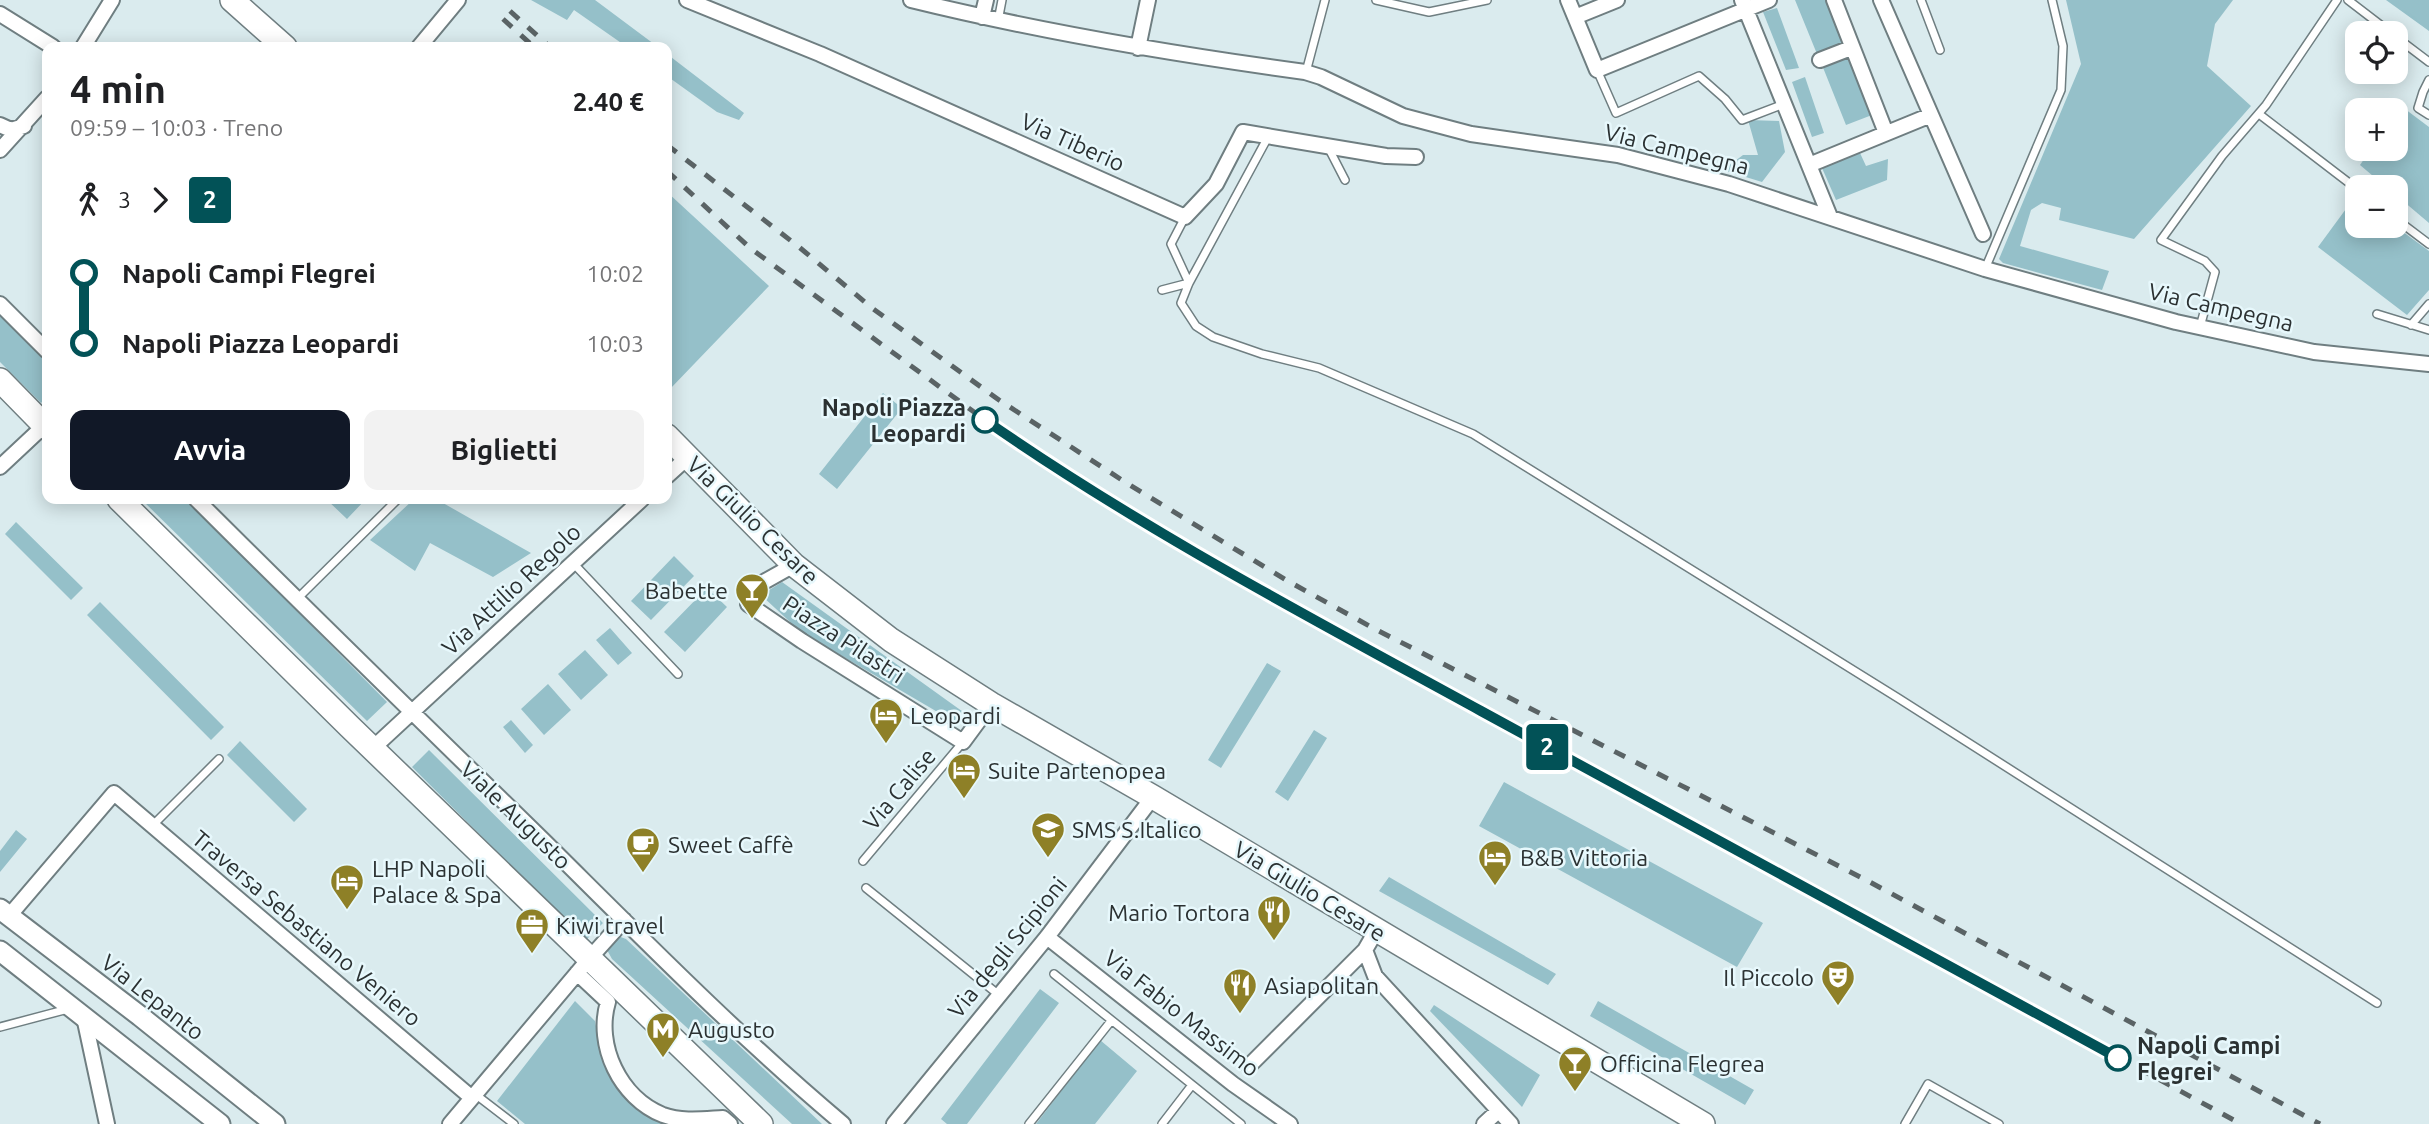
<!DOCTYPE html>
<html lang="it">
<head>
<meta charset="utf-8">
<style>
	body { margin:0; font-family:Ubuntu,sans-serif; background:#f2f2f2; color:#202124; height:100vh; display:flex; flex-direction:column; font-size:26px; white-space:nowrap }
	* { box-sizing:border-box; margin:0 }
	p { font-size:23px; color:#757577 }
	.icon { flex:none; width:38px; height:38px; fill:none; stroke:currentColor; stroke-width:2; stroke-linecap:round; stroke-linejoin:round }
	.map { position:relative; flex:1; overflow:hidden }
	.details { position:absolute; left:42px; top:42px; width:630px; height:462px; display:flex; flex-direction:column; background:#fff; border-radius:14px; box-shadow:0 4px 18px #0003 }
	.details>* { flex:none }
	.badge { padding:0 14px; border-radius:5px; font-size:24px; line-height:46px }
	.buttons { position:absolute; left:2345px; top:21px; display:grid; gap:14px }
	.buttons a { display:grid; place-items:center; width:63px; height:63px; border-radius:14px; background:#fff; box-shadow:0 4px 18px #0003; font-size:35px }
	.map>.badge { position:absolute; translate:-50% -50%; box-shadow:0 0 0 4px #fff }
	.legs { display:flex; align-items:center; gap:10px; height:77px; padding:0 28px; font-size:23px }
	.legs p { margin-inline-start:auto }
	.head { display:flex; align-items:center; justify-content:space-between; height:119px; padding:0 28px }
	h1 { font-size:38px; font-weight:700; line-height:52px }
	.button { display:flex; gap:14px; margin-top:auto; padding:14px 28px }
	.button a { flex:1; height:80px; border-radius:14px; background:#111827; color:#fff; font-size:28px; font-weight:700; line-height:80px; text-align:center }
	.button a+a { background:#f2f2f2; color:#202124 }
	ul { padding:0 28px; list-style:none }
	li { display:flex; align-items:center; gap:24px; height:70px; font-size:26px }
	li i { display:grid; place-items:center; width:10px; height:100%; margin:0 9px; background:currentColor }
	li i::after { content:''; width:18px; height:18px; margin:-9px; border:5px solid; border-radius:50%; background:#fff }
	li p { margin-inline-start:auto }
	li:first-child i { background:linear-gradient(#0000 50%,currentColor 0) }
	li:last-child i { background:linear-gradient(currentColor 50%,#0000 0) }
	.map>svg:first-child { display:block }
</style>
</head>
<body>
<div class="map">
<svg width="2429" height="1124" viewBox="0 0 2429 1124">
	<rect width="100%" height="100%" fill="#daebee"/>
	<!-- green -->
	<path fill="#95c0c9" d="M531,0H595L658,47H627L574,10L567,20Z
		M1795,0H1826L1843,44L1817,54Z
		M2066,0H2233L2215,24L2207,66L2251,106L2134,239L2059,220L2061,208L2042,203L2031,210L2020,246L2109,271L2102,290L2003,263L1999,259L2081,64Z
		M2386,0H2429V31Z
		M1777,8L1799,68L1786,70L1763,12Z
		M667,54L744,113L739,120L717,112L667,76Z
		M1848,54L1872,115L1846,125L1822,65Z
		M1805,77L1824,133L1812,137L1792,82Z
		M2401,106L2429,127V223L2396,195V187H2386L2360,165L2371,149H2396V113Z
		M1748,120L1779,121L1785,152L1762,182L1723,170L1743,155H1758Z
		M1860,153L1866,166L1888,159L1887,180L1836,200L1822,168Z
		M667,192L769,286L670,389L667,385Z
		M2354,198L2357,199V226H2395L2429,251V290L2407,315L2318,247Z
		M0,315L47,360V396L41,403L0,362Z
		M883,393L902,408L837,489L819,474Z
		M141,499H186L387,702L367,721Z
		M326,499H364L365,500L347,519Z
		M414,499H436L531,553L493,577L430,543L415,571L370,540Z
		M16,522L83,588L71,600L5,534Z
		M674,556L694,576L651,620L631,601Z
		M782,582L966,714L958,724L801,632L761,595Z
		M707,588L727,607L685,652L664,632Z
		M100,602L224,727L211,740L87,615Z
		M610,628L632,653L618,665L596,640Z
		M585,650L608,675L581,700L558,674Z
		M1267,663L1281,671L1221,768L1208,760Z
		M548,684L571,710L544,735L521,709Z
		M511,720L533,745L525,753L503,727Z
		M1314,730L1327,738L1288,801L1275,792Z
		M240,741L307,809L294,822L227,755Z
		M429,750L603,923L586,940L412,767Z
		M1504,782L1763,923L1737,967L1479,826Z
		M16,830L27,839L0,872V851Z
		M1389,877L1556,974L1548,985L1379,891Z
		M618,936L626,939L822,1124H792L612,959L607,950L610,941Z
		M1040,989L1059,1003L967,1124H947L941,1119Z
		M575,1001L595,1021L600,1048L609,1076L626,1096L688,1124H525L497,1101Z
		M1598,1001L1754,1090L1745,1105L1590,1016Z
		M1434,1005L1540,1075L1522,1107L1430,1011Z
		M1100,1040L1137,1071L1095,1124H1036Z"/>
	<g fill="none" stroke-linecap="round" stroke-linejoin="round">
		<!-- lane casing -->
		<g stroke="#6f7e81" stroke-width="10">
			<path id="lane" d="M1376,0L1429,12L1487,0
				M1921,0L1940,50
				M2348,0L2391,33
				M998,21L1002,0
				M2396,37L2429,62
				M1597,70L1616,113L1699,76L1725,99L1742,120L1784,104
				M1306,72L1325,0
				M2429,80L2423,92L2418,108L2429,115
				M2259,114L2357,189
				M1328,147L1345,180
				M1185,217L1171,244L1189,283L1268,137
				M2396,219L2429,244
				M1985,269L2061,90L2063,46L2052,0
				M1189,283L1181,303L1196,326L1213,337L1262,354L1319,368L1473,434L1898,698L2377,1003
				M1162,290L1189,283
				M2377,314L2429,330
				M2411,325L2429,304
				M2200,327L2215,272L2205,261L2161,240L2222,156L2266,105L2337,0
				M573,563L678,674
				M297,599L398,499
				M153,825L219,759
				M863,861L963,742
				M866,888L999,995
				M1054,974L1241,1124
				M0,1027L68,1009
				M475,1094L514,1124
				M1029,1124L1111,1021
				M1162,1124L1192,1085
				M1905,1124L1928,1084L1999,1124"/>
		</g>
		<!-- street casing -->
		<g stroke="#6f7e81" stroke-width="18">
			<path id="street" d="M687,0L820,54L1185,217L1216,184L1243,132L1386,156L1416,157
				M911,0C1041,32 1172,54 1305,72L1321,77L1403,116L1471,134L1618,155L1729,184L1985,269L2176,322L2314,352L2429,364
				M1568,0L1597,70L1769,0
				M1742,0L1830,217
				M1834,0L1886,133
				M1881,0L1983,234
				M0,14L53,47
				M982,17L986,0
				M1575,17L1617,0
				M83,47L112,0
				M419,47L458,0
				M1138,48L1148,0
				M1820,60L1851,48
				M0,125L11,130L24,126
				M0,150L47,98
				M1809,165L1931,115
				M0,304L47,351
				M0,467L47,423
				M667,476L688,457
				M196,499C311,614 427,727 543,840C641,937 738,1036 843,1124
				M794,565L762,583L748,604L802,641L963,742L991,704
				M372,749L642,499
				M9,916L114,793L472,1098
				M1376,931L1365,950L1375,976L1511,1124
				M1047,937L1233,1084L1290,1124
				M577,973L608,1002C595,1045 620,1098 663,1115C682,1122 704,1119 723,1118L730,1124
				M84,1017L107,1124
				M1249,1066L1365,950
				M450,1124L589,959L624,920
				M894,1124L1047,937L1153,797
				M1484,1124L1498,1111"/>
		</g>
		<!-- secondary casing -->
		<g stroke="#6f7e81" stroke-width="23">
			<path id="secondary" d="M0,909L140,1016L275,1124
				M0,951L220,1124"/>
		</g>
		<!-- primary casing -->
		<g stroke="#6f7e81" stroke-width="26">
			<path id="primary" d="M232,0L285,47
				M0,380L47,428
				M667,436L794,565L891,640L991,704L1153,797L1703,1124
				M119,499L350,727L761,1124"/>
		</g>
		<!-- lane -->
		<use href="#lane" stroke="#fff" stroke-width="7"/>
		<!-- street -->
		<use href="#street" stroke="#fff" stroke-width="14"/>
		<!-- secondary -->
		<use href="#secondary" stroke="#fff" stroke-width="19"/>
		<!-- primary -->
		<use href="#primary" stroke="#fff" stroke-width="23"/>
		<!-- rail -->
		<path stroke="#5a6365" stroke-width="5" stroke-dasharray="12 12" stroke-linecap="butt" d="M510,11L550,47
			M503,19L534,47
			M667,145L799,247L872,308L999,400L1128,484L1286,580L1373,628L1866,880L2320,1124
			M667,171L750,248L985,420L1036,456L1236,578L2241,1124"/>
	</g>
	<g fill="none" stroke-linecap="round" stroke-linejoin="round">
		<!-- line-1 casing -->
		<g stroke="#fff" stroke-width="16">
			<path id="line-1" d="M985,420C1143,530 1313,619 1481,711C1694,826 1906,942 2118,1058"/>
		</g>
		<!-- line-1 -->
		<use href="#line-1" stroke="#025257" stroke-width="10"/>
	</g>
	<!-- icons -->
	<defs>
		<g id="bar-pin" transform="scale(1.75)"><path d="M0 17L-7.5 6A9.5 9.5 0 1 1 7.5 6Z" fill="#8e8027" stroke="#e7f8fc"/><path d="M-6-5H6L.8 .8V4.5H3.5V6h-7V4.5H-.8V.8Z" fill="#fff"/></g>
		<g id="hotel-pin" transform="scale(1.75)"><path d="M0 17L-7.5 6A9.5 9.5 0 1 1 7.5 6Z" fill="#8e8027" stroke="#e7f8fc"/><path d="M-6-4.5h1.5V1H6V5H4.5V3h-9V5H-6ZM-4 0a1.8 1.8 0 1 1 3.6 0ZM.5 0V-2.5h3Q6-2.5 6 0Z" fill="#fff"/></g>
		<g id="school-pin" transform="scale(1.75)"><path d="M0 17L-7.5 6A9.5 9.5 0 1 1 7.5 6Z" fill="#8e8027" stroke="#e7f8fc"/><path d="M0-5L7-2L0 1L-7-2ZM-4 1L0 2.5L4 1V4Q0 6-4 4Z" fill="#fff"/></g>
		<g id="cafe-pin" transform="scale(1.75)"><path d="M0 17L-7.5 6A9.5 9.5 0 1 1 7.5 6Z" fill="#8e8027" stroke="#e7f8fc"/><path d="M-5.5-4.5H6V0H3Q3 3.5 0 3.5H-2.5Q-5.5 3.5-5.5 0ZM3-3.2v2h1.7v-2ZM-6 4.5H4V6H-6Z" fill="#fff"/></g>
		<g id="restaurant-pin" transform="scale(1.75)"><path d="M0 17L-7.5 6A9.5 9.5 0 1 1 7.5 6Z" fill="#8e8027" stroke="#e7f8fc"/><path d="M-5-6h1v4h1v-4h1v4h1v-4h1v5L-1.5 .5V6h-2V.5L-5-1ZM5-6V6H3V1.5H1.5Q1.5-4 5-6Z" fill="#fff"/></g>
		<g id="office-pin" transform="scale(1.75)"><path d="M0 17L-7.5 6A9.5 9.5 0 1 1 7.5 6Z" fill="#8e8027" stroke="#e7f8fc"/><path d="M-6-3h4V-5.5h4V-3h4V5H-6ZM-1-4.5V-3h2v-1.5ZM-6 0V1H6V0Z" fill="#fff"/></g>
		<g id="theatre-pin" transform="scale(1.75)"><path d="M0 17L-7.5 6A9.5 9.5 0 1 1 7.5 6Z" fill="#8e8027" stroke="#e7f8fc"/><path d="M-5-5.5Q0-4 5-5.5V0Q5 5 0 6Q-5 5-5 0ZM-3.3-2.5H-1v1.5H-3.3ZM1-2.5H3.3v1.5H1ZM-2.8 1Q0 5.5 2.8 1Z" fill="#fff"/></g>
		<g id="metro-pin" transform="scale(1.75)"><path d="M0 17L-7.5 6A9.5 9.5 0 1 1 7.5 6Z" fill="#8e8027" stroke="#e7f8fc"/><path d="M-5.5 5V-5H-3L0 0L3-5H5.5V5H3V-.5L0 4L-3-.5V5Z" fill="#fff"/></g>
	</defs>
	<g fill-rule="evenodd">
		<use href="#bar-pin" x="752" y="590"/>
		<use href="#hotel-pin" x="886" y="715"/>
		<use href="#hotel-pin" x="964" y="770"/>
		<use href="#school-pin" x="1048" y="829"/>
		<use href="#cafe-pin" x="643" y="844"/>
		<use href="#hotel-pin" x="1495" y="857"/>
		<use href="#hotel-pin" x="347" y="881"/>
		<use href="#restaurant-pin" x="1274" y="912"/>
		<use href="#office-pin" x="532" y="925"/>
		<use href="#theatre-pin" x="1838" y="977"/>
		<use href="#restaurant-pin" x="1240" y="985"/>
		<use href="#metro-pin" x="663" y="1029"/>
		<use href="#bar-pin" x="1575" y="1063"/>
	</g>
	<!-- markers -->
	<g fill="#fff" stroke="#025257" stroke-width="3.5">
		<circle cx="985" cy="420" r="12"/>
		<circle cx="2118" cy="1058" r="12"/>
	</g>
	<g text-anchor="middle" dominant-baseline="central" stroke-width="5" stroke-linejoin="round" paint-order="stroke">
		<!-- street labels -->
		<g font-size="23" fill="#2b3132" stroke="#e7f8fc">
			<text transform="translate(1073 142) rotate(24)">Via Tiberio</text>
			<text transform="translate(1677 149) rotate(14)">Via Campegna</text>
			<text transform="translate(2221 307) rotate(13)">Via Campegna</text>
			<text transform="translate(753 520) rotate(44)">Via Giulio Cesare</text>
			<text transform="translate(511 589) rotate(-43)">Via Attilio Regolo</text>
			<text transform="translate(844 639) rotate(33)">Piazza Pilastri</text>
			<text transform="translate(899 789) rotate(-50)">Via Calise</text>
			<text transform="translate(516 815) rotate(44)">Viale Augusto</text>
			<text transform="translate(1310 891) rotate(31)">Via Giulio Cesare</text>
			<text transform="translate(307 928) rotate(40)">Traversa Sebastiano Veniero</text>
			<text transform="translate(1007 947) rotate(-51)">Via degli Scipioni</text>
			<text transform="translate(153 997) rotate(38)">Via Lepanto</text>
			<text transform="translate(1182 1013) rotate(38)">Via Fabio Massimo</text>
		</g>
		<!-- stop labels -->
		<g font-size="23" font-weight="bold" fill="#2b3132" stroke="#e7f8fc" text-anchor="end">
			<text x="966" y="407">Napoli Piazza<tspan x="966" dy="26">Leopardi</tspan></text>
			<text x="2137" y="1045" text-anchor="start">Napoli Campi<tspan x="2137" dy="26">Flegrei</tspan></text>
		</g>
		<!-- poi labels -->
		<g font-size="23" fill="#2b3132" stroke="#e7f8fc" text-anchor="start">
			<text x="728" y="590" text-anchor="end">Babette</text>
			<text x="910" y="715">Leopardi</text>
			<text x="988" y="770">Suite Partenopea</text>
			<text x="1072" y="829">SMS S.Italico</text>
			<text x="668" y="844">Sweet Caffè</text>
			<text x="1520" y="857">B&amp;B Vittoria</text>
			<text x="372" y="868">LHP Napoli<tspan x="372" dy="26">Palace &amp; Spa</tspan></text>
			<text x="1250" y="912" text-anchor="end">Mario Tortora</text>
			<text x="556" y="925">Kiwi travel</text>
			<text x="1814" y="977" text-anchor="end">Il Piccolo</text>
			<text x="1264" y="985">Asiapolitan</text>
			<text x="688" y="1029">Augusto</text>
			<text x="1600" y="1063">Officina Flegrea</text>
		</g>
	</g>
</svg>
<div class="buttons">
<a><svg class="icon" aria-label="locate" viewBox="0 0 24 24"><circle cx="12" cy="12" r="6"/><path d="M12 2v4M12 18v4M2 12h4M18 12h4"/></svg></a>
<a>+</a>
<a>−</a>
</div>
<b class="badge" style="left:1547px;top:747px;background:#025257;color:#fff">2</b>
<section class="details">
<div class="head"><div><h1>4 min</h1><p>09:59 – 10:03 · Treno</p></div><b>2.40 €</b></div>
<div class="legs"><svg class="icon" aria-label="walk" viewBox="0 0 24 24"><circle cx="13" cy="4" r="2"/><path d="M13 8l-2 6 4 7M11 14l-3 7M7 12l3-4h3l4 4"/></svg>3<svg class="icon" aria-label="forward" viewBox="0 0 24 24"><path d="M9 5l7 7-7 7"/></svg><b class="badge" style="background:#025257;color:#fff">2</b></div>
<ul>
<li><i style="color:#025257"></i><b>Napoli Campi Flegrei</b><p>10:02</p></li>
<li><i style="color:#025257"></i><b>Napoli Piazza Leopardi</b><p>10:03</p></li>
</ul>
<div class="button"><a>Avvia</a><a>Biglietti</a></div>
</section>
</div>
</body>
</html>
